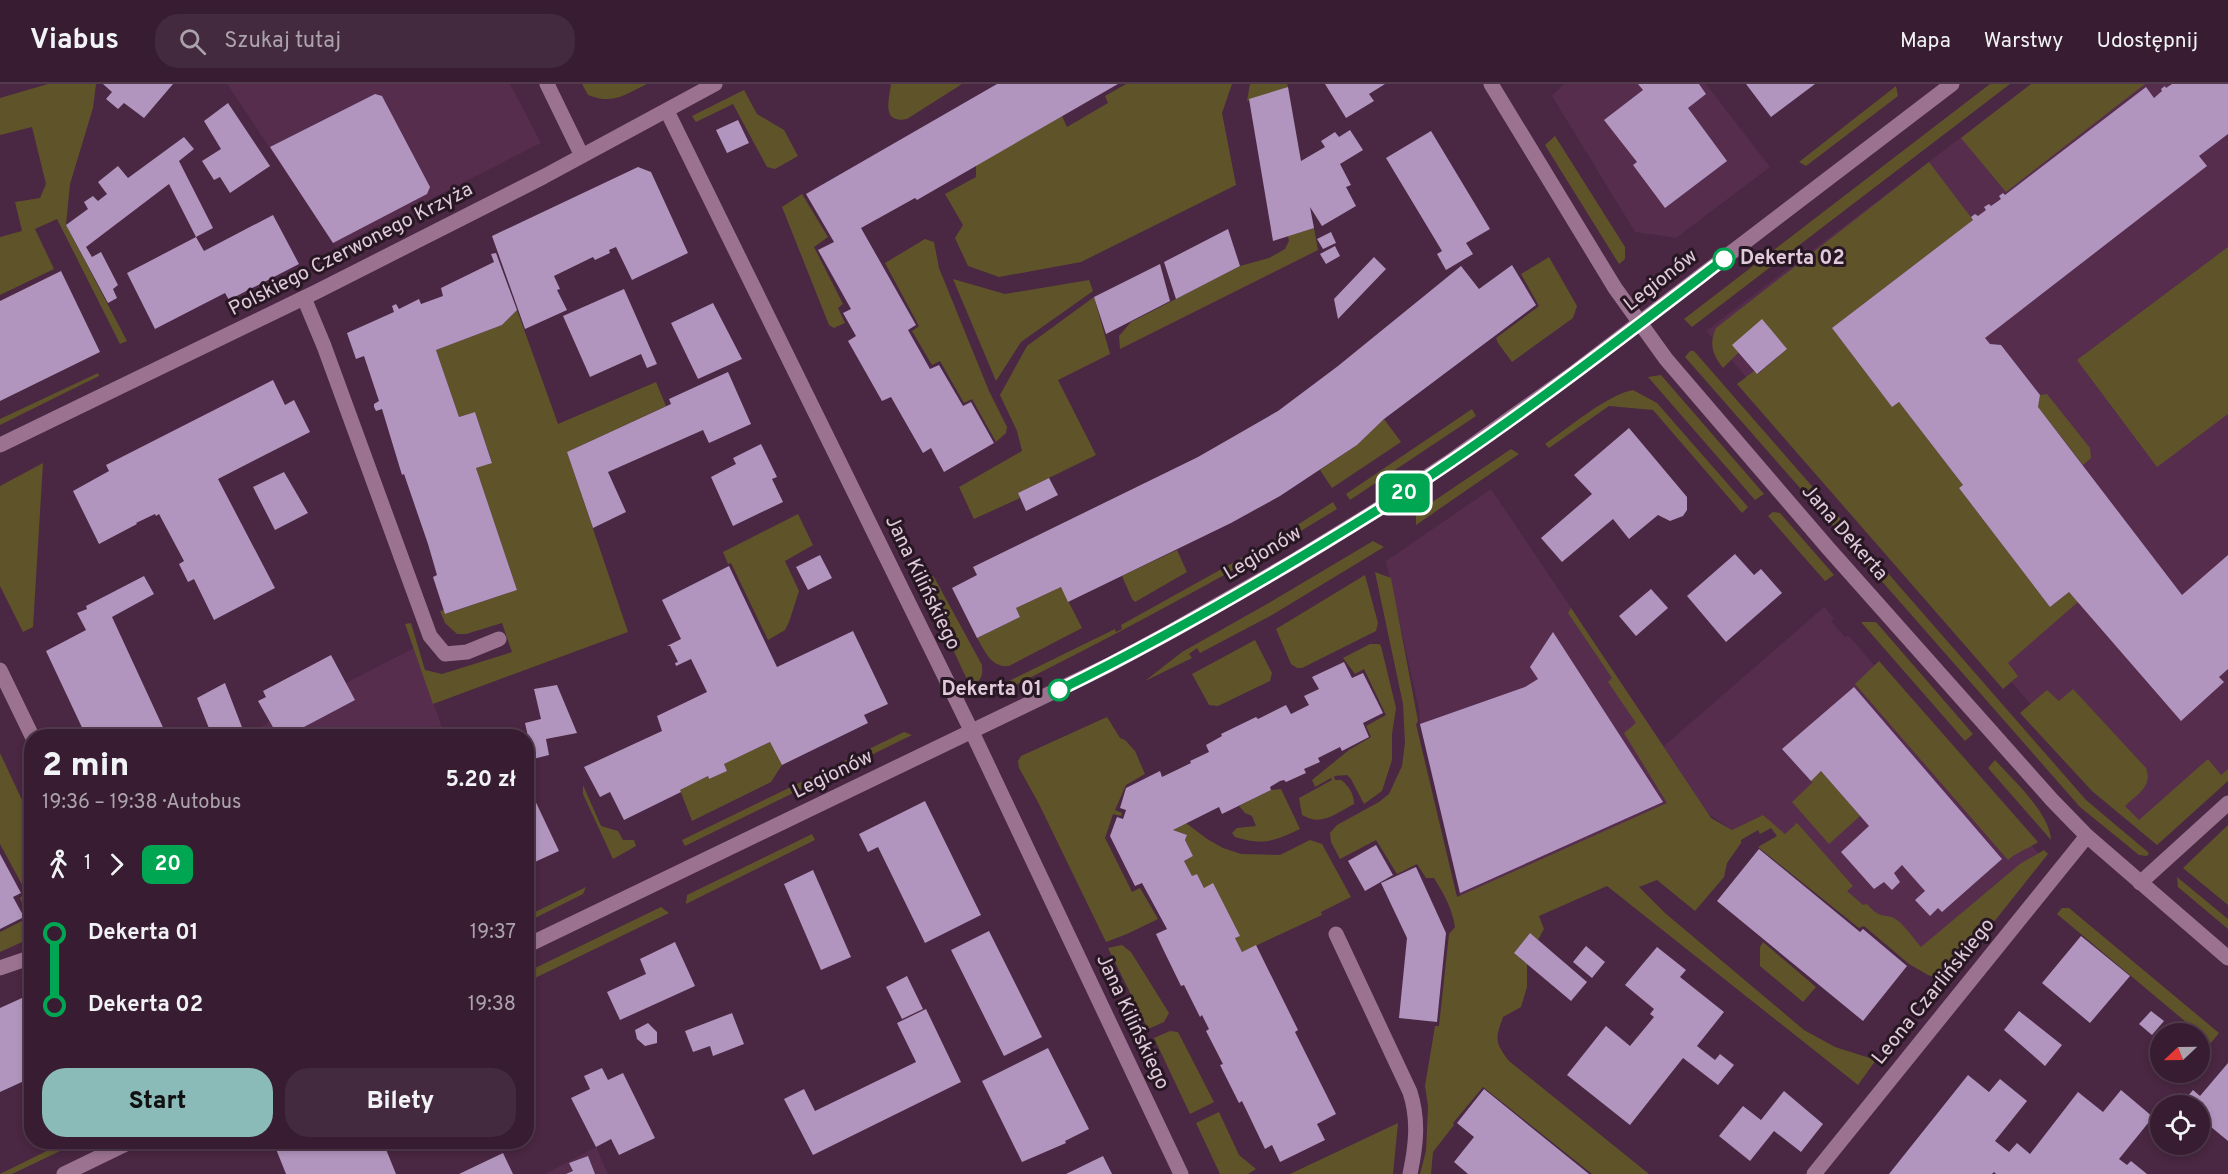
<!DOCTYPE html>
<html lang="pl">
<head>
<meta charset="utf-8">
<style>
	body { margin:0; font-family:Overpass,sans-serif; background:#432a3e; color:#f1f3f6; height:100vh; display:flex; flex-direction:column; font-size:22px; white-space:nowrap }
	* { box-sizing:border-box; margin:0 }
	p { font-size:20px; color:#aba2ac }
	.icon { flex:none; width:33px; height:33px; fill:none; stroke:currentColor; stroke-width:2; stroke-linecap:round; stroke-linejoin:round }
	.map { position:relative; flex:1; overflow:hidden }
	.sheet { position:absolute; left:24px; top:645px; width:510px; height:420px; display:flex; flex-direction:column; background:#381d32; border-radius:24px; box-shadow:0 3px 9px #0003,0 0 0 2px #523b4d }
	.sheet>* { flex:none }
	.badge { padding:0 12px; border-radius:9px; font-size:21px; line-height:39px }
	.needle { width:39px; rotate:248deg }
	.fabs { position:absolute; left:2150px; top:939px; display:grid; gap:12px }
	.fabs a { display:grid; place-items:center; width:60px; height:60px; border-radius:50%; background:#381d32; box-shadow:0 3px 9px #0003,0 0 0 2px #523b4d; font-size:30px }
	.map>.badge { position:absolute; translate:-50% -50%; box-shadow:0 0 0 3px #fff }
	.legs { display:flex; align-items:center; gap:9px; height:66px; padding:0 18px; font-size:20px }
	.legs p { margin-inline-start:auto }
	.head { display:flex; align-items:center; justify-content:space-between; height:102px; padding:0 18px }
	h1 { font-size:33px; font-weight:800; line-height:45px }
	.button { display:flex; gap:12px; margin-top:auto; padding:12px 18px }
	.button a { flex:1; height:69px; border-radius:24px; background:#8bbbb9; color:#111; font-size:24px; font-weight:800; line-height:69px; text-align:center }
	.button a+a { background:#432a3e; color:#f1f3f6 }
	ul { padding:0 18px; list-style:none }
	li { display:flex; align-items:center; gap:21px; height:72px; font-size:22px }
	li i { display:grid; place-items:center; width:9px; height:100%; margin:0 8px; background:currentColor }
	li i::after { content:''; width:15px; height:15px; margin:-8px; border:4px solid; border-radius:50%; background:#381d32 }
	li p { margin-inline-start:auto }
	li:first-child i { background:linear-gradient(#0000 50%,currentColor 0) }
	li:last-child i { background:linear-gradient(currentColor 50%,#0000 0) }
	header { display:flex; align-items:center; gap:36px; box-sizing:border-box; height:84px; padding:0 30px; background:#381d32; border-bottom:2px solid #523b4d }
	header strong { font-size:28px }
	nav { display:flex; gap:33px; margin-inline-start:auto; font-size:21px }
	.search { width:420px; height:54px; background:#432a3e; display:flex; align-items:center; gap:15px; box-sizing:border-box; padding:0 21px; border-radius:24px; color:#aba2ac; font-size:22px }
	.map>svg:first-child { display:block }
</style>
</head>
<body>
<header>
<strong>Viabus</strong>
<div class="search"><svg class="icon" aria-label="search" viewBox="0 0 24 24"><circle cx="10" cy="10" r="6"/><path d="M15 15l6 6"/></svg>Szukaj tutaj</div>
<nav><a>Mapa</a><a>Warstwy</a><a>Udostępnij</a></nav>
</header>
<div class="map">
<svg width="2228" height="1090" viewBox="0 0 2228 1090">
	<rect width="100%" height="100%" fill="#4a2742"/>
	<!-- built -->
	<path fill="#562d4d" d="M227,0H510L541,59L336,163Z
		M1564,0H1706L1770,83L1676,154L1635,148L1552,12Z
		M2031,0H2228V692L2159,756L2101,701L1706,247Z
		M1491,405L1664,662L1824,523L1834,534L1831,537L1845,553L1848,551L2041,772L1943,895L1763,731L1732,746L1710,731L1466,837L1420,640L1419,626L1386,477Z
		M414,564L445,652H251L245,651Z
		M596,1063L608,1090H545Z"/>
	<!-- green -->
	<path fill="#5f5429" d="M48,0H96L93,24L70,100L66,141L127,257L120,260L57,135L35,145L54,185L0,211V153L22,147L15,118L40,114L46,100L32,43L0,51V14Z
		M582,0H647C623,11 614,21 588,11Z
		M891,0H962L907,35C881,40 889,16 891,0Z
		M1126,0H1232L1222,29L1236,101L1081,178L999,193L968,182L955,154L963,141L945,110L976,93V81L1062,32L1067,43L1108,19L1105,12Z
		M1250,0H1287L1288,3L1247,17Z
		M1990,0H2010L1692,243L1684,235Z
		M2031,0H2145L2006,108L1961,54Z
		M1896,2L1898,12L1806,82L1799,78Z
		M744,6L757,30L784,46L798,72L775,85L767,83L733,20L696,38L692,32Z
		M1555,52L1625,163V175L1619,180L1545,61Z
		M1929,78L1973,136L1832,244L1892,323L1899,318L1963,401L1959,404L2050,523L2069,508L2078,518L2008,579L2018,592L2003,605L1737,300L1754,287L1758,290L1787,265L1740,267L1723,284C1712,270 1709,260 1716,244Z
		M802,110L828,153L814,163L843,220L838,224L845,239L834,244L829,241L782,123Z
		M1314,144L1318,166L1120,265L1119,252L1131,238L1240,182L1269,174L1285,165L1289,157L1288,152Z
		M925,155L934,158L939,184L989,307L1007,343L1006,349L996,358L972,315L964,319L940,277L932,281L912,247L919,242L885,179Z
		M2228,163V330L2157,383L2077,276Z
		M1549,173L1577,222L1573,234L1512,278L1498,259L1496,254L1539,222L1521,190Z
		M953,195L1005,210L1089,196L1093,207L1021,258L996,297Z
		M1094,213L1110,270L1058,296L1096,371L1018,409L1020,414L974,435L959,403L1022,367L1017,347L1000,311L1027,262Z
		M517,226L558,340L656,298L666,322L567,368L628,548L433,620L405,540L411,539L425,586L442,590L512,568L502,539L466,550H457L445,539L440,527L444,526L446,530L517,506L476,384L492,378L475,328L459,333L436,266L502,241Z
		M1690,267H1694L2086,716L2149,769L2147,772L2139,771L2080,723L1685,273Z
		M98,289L99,292L0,341V335Z
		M1661,291L1764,410L1755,416L1648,293Z
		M1633,306L1657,319L1748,423L1742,429L1653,326L1609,322L1549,364L1545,360C1568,344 1607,311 1633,306Z
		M2047,310L2090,364L2091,374L2083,381L2038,323L2040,311Z
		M1472,325L1476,332L1350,416L1346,410Z
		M1384,335L1401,358L1332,404L1320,386L1357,361Z
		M1511,365L1519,370L1416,441V429Z
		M43,379L33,543L23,548L0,502V402Z
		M1333,418L1337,425C1228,492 1115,551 1000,609H986L1003,601L1004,604L1010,601L1009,597L1115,545L1116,548L1122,545L1121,541L1274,456Z
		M1773,428L1780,429L1834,491L1825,497L1768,432Z
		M798,430L813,461L785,477L799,507L789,538L785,546L768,556L731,479L728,480L723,468Z
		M1373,457L1384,463L1272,531L1200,569L1197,564L1189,570L1192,574L1145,597L1182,568L1267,520Z
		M1177,466L1187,488L1135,518L1132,515L1122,492Z
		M917,488H927L934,493L982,581C983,592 981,598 970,602Z
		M1375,488L1391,494L1418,637L1416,640L1457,813L1667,719L1624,649L1636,639L1608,598L1612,594L1568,529L1571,524L1711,734L1732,746L1763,731L1785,750L1797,739L1853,802L1847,807L1863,821L1867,820C1881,837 1886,828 1897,836C1906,843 1913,854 1921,863L2020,780L2044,766L2048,770L1947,897L1928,891L1909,880L1864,842L1859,844L1758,763L1777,752L1771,744L1760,750L1758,746L1741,756V759L1727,779L1724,793L1695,827L1657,796L1639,803L1665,829L1804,946L1835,963L1876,976L1858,1001L1607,802L1539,832L1544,845L1538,856L1530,849L1514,869L1527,880V903L1521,923L1503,933C1495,955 1495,959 1509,977L1649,1090H1592L1483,1003L1453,1039L1454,1041L1433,1068L1431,1090H1420L1426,1067L1428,1022L1425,1002L1435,942H1439L1449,850L1455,843C1452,824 1444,810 1434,794H1426L1417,780L1397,790L1376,756L1340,775L1331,758L1330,749L1337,741L1379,718L1389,710L1402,682L1405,659L1403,620Z
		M1365,491L1378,539L1376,547L1302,584H1297L1291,580L1276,545Z
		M1061,503L1082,544L1009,582C991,584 985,567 977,554L1020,533L1016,524Z
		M1861,538H1876L1973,650L1965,657Z
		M1255,556L1272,589L1270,597L1218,622L1209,621L1192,590Z
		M1370,560H1379L1381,562L1396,624L1392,650V676L1382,707L1364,720L1351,695L1347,691L1334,692L1335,696H1341C1349,702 1354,710 1354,720C1336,729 1322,743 1302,731L1299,714L1332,696L1331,694L1315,703L1312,696L1349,666L1371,653L1366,642L1386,631L1364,585L1355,590L1343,574Z
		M1879,577L2038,758C2028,765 2017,768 2008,776L1855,600Z
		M2073,605L2146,684C2153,703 2137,710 2125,722L2139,736L2208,675L2221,691L2228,685V697L2157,761L2092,707L2020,629L2047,606L2059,617Z
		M1107,633L1120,654L1125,656L1135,667L1145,690L1126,701L1115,726L1122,729L1121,732L1113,730L1105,754L1132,808L1140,804L1158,835L1127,850L1106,858L1038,718L1019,684L1018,677L1021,672Z
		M904,648L912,651L685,762L682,756Z
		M770,658L782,681L771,698L692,737L680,706L708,692L709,695L727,687L724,680Z
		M0,669L31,735V854L0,868V848L28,834L20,814L26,808L0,760Z
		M1995,676C2013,696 2050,729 2051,756L1988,684Z
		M1821,687L1860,732L1829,760L1792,718L1813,698L1811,697Z
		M583,701L601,742L618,747L623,756H634L636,762L613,775L583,710Z
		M1281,705L1300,745C1274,757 1264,762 1235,753L1232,749L1237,744L1256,742L1252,732L1245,729L1239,722L1271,706Z
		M1186,739L1207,755L1223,764L1241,770L1280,771L1310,756L1322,760L1351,813L1321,828L1322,831L1242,868L1235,854L1239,852L1204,804L1197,790L1192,792L1184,777L1193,772L1185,756L1187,751L1173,746Z
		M2228,741V821L2183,784Z
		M812,750L815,756L686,820L687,811Z
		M2177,793L2228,835V845L2178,803Z
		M586,803L583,810L527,838V832Z
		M661,823L669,829L535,894L533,885Z
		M2062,824H2069L2219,949L2211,959L2057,830Z
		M1763,858L1816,903L1803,918L1760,882V863Z
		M1122,861L1131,868L1169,929L1164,938L1148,945L1108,864Z
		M1170,947L1178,948L1214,1018L1190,1030L1154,954Z
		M1219,1028L1239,1071L1256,1085L1248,1090H1220L1196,1039Z
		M1398,1039L1393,1090H1290Z
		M65,1058H79L12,1090H0Z"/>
	<!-- building -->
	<path fill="#b195be" d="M103,0H173L144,34L124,19L118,25L106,15L112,8Z
		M997,0H1118L917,116L915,114L861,144L916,241L908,246L930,285L939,281L963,322L971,318L994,359L944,388L931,364L923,369L891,313L882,317L848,257L856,252L843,229L851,225L818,166L834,158L806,110Z
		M1325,0H1385L1369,10L1374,17L1346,34Z
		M1638,0H1699L1706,10L1688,24L1727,77L1665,124L1633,81L1637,78L1604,36L1643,6Z
		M1746,0H1815L1771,33Z
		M2172,0H2228V50L2199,72L2207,82L1985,254L1990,260L2001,261L2040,311L2038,323L2182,511L2228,471V585L2219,593L2224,598L2181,637L2069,508L2050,523L1959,404L1963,401L1899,318L1892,323L1832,244L1973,136L1971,133L1975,130L1978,132L1986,126L1984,123L1989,120L1991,122L2001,115L1999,112L2003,109L2005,111L2146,3L2154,14L2162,7L2161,5L2165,2L2166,4Z
		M1288,3L1301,77L1325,63L1321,57L1335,48L1339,53L1350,46L1363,66L1340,80L1351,101L1346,103L1356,122L1322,142L1310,123L1314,144L1273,157L1249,15Z
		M375,10L382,12L430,103L427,110L333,159L270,63Z
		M228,19L270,82L230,109L220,93L214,96L202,77L221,65L204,37Z
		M738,36L749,59L727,69L716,46Z
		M1431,47L1490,145L1466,159L1473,170L1446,186L1437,170L1442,167L1386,74Z
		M184,53L194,65L179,77L213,144L196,153L169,100L86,163L92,173L101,168L118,201L113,205L117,214L108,219L66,141L88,125L84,118L93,112L98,117L107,110L98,98L118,82L128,94Z
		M638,83L651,88L688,169L632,196L616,163L609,166L610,169L595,176L593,173L554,192L560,205L557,206L567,226L525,245L492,152Z
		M273,131L299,180L229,216L225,209L155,245L127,189L196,153L204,167Z
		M1228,145L1240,182L1176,215L1164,178Z
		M1331,148L1336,159L1323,165L1317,155Z
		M1335,162L1340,172L1326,180L1320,170Z
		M496,169L517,226L502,241L436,266L459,333L475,328L492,379L476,384L517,506L445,530L433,493L437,491L428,460L404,390L402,391L382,325L376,327L374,323V320L379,317L364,272L356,275L347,249L394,228L392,222L396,220L399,225L419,215L421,220L443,212L441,204L494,178L491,170Z
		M1374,173L1386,185L1338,235L1334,215Z
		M1160,180L1170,217L1106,250L1094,213Z
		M1512,181L1536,221L1384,335L1357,361L1280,412L1231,439L1068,518L1061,503L1016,524L1020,533L977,554L952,504L977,491L973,483L1198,373L1278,327L1338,282L1461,182L1479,205Z
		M61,187L100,268L0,317V217Z
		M624,205L657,280L647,284L641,270L590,293L563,232Z
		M713,219L742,275L698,295L671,239Z
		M1762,235L1787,265L1757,290L1732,261Z
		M728,288L751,340L709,359L703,346L608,388L626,428L593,444L567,368L671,320L669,315Z
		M273,296L285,321L294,316L310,348L218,395L275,504L214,536L194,495L188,498L179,480L184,477L159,430L156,432L155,430L136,439L137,440L99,460L73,407L109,387L106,381Z
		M1629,344L1687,413V426L1683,432L1670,437L1658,431L1629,455L1613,435L1562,478L1541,454L1592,410L1574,391Z
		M761,360L777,393L772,395L783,418L733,442L711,393L736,380L733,374Z
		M284,388L308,429L275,446L253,403Z
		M1049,394L1058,411L1026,427L1018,409Z
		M1735,470L1754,491L1761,485L1782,509L1726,558L1687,512Z
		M820,471L832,494L808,506L796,483Z
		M729,482L777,583L853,547L888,620L864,631L868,639L782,681L770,658L724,680L727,687L709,695L708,692L680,706L681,708L624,736L610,708L600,713L584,683L662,647L657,632L707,608L691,575L676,582L675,579L678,578L670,562H667L681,555L662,516Z
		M144,492L154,510L112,533L167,652H86L46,567L86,546L77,529L87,525L86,522Z
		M1651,505L1668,524L1636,552L1619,532Z
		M1553,548L1663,718L1460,809L1420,640L1525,603L1538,595L1530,583Z
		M331,571L355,616L287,652H278L258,617L266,613L263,607Z
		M1344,578L1352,594L1363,589L1383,629L1363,639L1369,653L1342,667L1340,663L1318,674L1320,678L1304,685L1306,689L1286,698L1284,696L1280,697L1270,703L1271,706L1222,730L1219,723L1173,746L1187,751L1185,756L1193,772L1184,777L1192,792L1197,790L1204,804L1213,799L1240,852L1235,854L1242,868L1256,861L1298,946L1295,948L1336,1030L1317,1040L1325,1056L1280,1078L1272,1061L1265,1065L1242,1017L1239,1019L1220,981L1223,980L1206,947L1209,945L1202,931L1200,933L1184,901L1181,902L1163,865L1156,850L1167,845L1142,799L1135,802L1110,752L1117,733L1123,735L1126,726L1120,724L1126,704L1160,687L1162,693L1191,679L1190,677L1209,668L1206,661L1222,652L1221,650L1256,633L1258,635L1286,621L1291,630L1309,621L1304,612L1319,605L1312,593Z
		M225,599L245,651L242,652H212L197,614Z
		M557,601L577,649L546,655L549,671L533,675L525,639L541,635L534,605Z
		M1854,603L2002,775L1942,828L1938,824L1930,832L1915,816L1925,807L1902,781L1894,789L1900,798L1892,806L1884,798L1874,805L1841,768L1869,742L1821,687L1811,697L1782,665Z
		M531,708L559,767L526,782V710Z
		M925,717L981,831L925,859L878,763L868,768L859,750Z
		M1376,761L1393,791L1365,807L1348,777Z
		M1759,765L1860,848L1863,845L1907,882L1863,937L1717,817Z
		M0,770L21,809L13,813L24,833L0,845Z
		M1416,783L1446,849L1437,938L1399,934L1407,854L1381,799Z
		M813,786L851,873L821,886L784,800Z
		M989,847L1042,953L1004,972L951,866Z
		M1530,849L1587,898L1571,917L1514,869Z
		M2081,852L2130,892L2090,939L2042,899Z
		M675,858L695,902L620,936L607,908L646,890L640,875Z
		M1586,862L1605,878L1592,894L1573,878Z
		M1657,863L1686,886L1680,893L1724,928L1697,962L1715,976L1720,970L1734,981L1718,1001L1683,974L1630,1041L1567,991L1606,942L1630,962L1654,933L1650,930L1654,925L1625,901Z
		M907,892L923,925L902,935L886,903Z
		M22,914L26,924L32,921V1004L29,1005L24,997L0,1008V924Z
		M926,925L961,998L813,1071L784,1015L804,1005L815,1027L916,978L897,939Z
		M2019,927L2062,961L2045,982L2004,946Z
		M2151,927L2164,937L2152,951L2139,940Z
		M732,929L744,960L713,972L710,962L693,968L685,947Z
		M648,939L657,948V959L645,962L637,955L635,946Z
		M1048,964L1089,1045L1065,1057L1066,1059L1022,1078L982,997Z
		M2228,979V1057L2199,1033V1022H2186L2182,1019L2193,1006L2200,1012Z
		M602,984L608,996L623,989L655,1054L619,1071L611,1055L596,1063L571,1014L590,1005L584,992Z
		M1968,991L1989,1008L2000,995L2027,1017L1995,1057L2009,1068L2017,1059L2030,1070L2078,1008L2103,1028L2121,1006L2153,1033L2119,1075L2127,1081L2131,1077L2147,1090H1996L1994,1088L1992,1090H1889Z
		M1484,1005L1589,1090H1468L1454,1078L1474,1053L1457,1039Z
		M1784,1007L1823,1040L1801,1068L1774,1047L1750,1077L1719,1052L1743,1022L1761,1036Z
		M279,1058H383L396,1090H286L276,1065Z
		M503,1069L513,1090H459Z
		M588,1072L595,1090H566L573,1087L569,1079Z
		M1103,1072L1112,1090H1066Z"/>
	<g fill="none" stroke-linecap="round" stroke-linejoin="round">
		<!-- street -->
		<path stroke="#9b7391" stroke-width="15" d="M547,0L582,72
			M1491,0L1615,204L1666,275L1828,464L2052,716L2087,752L2228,874
			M667,27L972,648L1181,1090
			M304,214L324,262L430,552L445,570L467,568L499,555
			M0,361L318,207L543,93L715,0
			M2140,799L2228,719
			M1336,850L1410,1008C1419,1036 1416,1062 1410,1090
			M0,884L32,873
			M1814,1090L2087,752"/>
		<!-- secondary -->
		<path stroke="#9b7391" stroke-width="15" d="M0,586L32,652
			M526,862L1109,581L1172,547L1294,477L1380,424L1449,378L1575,288L1952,0
			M64,1090L130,1058"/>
	</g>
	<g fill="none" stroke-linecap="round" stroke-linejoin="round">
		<!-- line-1 casing -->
		<g stroke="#fff" stroke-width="14">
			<path id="line-1" d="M1059,606C1169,552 1275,490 1379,425C1499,349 1612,261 1724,175"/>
		</g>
		<!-- line-1 -->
		<use href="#line-1" stroke="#00a651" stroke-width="9"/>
	</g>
	<!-- markers -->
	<g fill="#fff" stroke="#00a651" stroke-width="3">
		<circle cx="1724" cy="175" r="10"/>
		<circle cx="1059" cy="606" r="10"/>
	</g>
	<g text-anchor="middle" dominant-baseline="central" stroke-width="6" stroke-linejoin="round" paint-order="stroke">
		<!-- street labels -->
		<g font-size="20" fill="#e1cada" stroke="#261723">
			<text transform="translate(351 166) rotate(-27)">Polskiego Czerwonego Krzyża</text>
			<text transform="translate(1661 197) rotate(-38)">Legionów</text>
			<text transform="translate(1844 449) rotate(49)">Jana Dekerta</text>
			<text transform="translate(1263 470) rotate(-31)">Legionów</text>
			<text transform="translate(922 499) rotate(64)">Jana Kilińskiego</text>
			<text transform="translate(833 691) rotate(-26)">Legionów</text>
			<text transform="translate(1934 908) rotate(-51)">Leona Czarlińskiego</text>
			<text transform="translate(1132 938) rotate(65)">Jana Kilińskiego</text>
		</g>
		<!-- stop labels -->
		<g font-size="20" font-weight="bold" fill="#e1cada" stroke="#261723" text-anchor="start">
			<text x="1740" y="175">Dekerta 02</text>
			<text x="1042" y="606" text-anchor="end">Dekerta 01</text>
		</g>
	</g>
</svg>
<div class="fabs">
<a><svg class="needle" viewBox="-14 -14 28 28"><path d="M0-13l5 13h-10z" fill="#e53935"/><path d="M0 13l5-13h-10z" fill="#aba2ac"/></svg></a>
<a><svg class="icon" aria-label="locate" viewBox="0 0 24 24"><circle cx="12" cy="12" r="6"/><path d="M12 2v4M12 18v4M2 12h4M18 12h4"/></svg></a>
</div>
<b class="badge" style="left:1404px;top:409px;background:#00a651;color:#fff">20</b>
<section class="sheet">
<div class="head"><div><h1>2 min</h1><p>19:36 – 19:38 · Autobus</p></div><b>5.20 zł</b></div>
<div class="legs"><svg class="icon" aria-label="walk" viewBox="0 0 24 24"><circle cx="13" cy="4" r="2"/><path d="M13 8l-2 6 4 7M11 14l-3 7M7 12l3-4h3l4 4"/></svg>1<svg class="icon" aria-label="forward" viewBox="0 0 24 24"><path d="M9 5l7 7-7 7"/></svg><b class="badge" style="background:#00a651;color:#fff">20</b></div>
<ul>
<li><i style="color:#00a651"></i><b>Dekerta 01</b><p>19:37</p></li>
<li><i style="color:#00a651"></i><b>Dekerta 02</b><p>19:38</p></li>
</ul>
<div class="button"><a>Start</a><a>Bilety</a></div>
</section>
</div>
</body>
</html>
